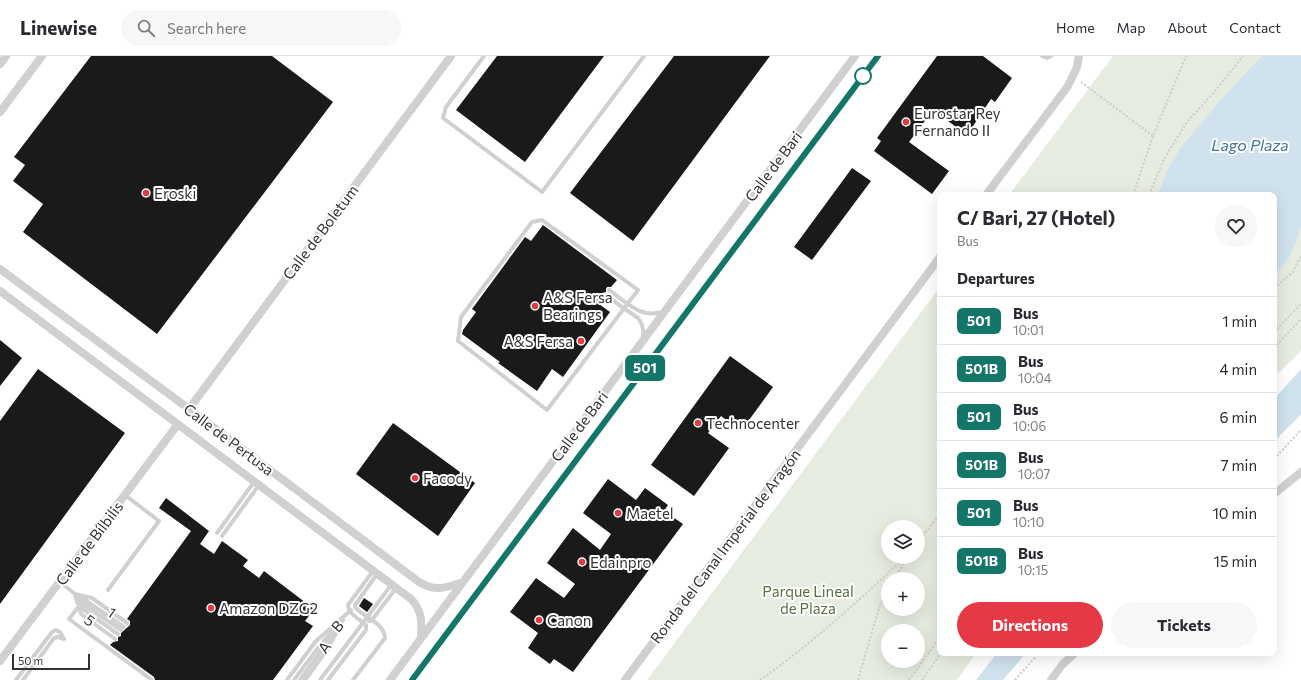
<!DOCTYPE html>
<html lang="en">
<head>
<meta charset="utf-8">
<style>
	body { margin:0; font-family:Commissioner,sans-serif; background:#f7f7f7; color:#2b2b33; height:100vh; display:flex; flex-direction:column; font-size:15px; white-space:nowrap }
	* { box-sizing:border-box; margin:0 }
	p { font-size:13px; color:#7c7c81 }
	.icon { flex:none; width:22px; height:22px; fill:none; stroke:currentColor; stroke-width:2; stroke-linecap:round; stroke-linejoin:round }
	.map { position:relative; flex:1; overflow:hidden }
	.panel { position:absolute; left:937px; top:136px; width:340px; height:464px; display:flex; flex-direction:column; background:#fff; border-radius:8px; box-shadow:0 4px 16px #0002 }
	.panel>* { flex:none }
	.badge { padding:0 8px; border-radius:6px; font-size:14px; line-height:26px }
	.buttons { position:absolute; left:881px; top:464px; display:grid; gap:8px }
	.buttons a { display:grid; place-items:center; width:44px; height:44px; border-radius:50%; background:#fff; box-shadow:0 4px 16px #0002; font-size:20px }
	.scale { position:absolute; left:12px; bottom:10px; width:78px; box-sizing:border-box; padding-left:4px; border:2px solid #333; border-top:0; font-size:11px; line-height:14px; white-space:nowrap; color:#333; -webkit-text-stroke:3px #fff; paint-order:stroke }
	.map>.badge { position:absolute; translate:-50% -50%; box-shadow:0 0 0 2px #fff }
	h2 { padding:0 20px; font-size:15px; line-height:36px }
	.round { display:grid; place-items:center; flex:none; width:42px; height:42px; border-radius:21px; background:#f7f7f7 }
	.summary { display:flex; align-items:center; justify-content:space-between; height:68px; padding:0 20px }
	h1 { font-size:19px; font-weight:700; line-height:30px }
	.primary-button { display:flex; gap:8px; margin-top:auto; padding:8px 20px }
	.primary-button a { flex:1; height:46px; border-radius:24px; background:#e63946; color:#fff; font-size:16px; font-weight:700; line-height:46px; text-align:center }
	.primary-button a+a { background:#f7f7f7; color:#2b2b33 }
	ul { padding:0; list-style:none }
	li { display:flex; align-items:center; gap:12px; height:48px; padding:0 20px; border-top:1px solid #e1e1e2 }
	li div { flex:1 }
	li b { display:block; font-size:15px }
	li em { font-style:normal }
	li .badge { min-width:44px; font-weight:700; text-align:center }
	header { display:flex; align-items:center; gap:24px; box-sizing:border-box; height:56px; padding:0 20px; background:#fff; border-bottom:1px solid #e1e1e2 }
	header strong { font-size:19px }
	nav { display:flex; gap:22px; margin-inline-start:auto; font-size:14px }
	.search { width:280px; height:36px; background:#f7f7f7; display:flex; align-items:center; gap:10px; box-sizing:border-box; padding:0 14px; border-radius:22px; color:#7c7c81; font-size:15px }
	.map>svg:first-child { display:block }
</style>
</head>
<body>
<header>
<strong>Linewise</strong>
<div class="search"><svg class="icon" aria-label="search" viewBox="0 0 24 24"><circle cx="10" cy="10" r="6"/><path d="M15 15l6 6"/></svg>Search here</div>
<nav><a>Home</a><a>Map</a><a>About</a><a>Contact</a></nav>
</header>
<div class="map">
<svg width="1301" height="624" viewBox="0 0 1301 624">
	<rect width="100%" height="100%" fill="#fff"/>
	<!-- green -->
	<path fill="#e6ecdf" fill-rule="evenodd" d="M1113,0H1301V295L1274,321V139H1009Z
		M940,231V597H976L957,624H647ZM888,471H918V501H888ZM888,523H918V553H888ZM888,575H918V605H888Z"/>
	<!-- water -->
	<path fill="#cfe2ee" d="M1262,0H1301V169C1296,187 1290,207 1274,218V139H1159C1166,107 1187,83 1208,59C1225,39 1243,19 1262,0Z
		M1301,313V359L1274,385V343Z
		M997,597H1026L1003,624H976Z"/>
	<!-- building -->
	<path fill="#1a1a1a" d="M91,0H272L333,46L157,278L23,176L43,148L13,125L25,109L14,101Z
		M497,0H604L525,106L456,54Z
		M674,0H770L633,185L570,137Z
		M937,0H983L1012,22L995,46L991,43L967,79L933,54L909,86L949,115L932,138L874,95L881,85L877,82Z
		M852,112L871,125L812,204L794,191Z
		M543,169L617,224L611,231H607L606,233V236L602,237V240L603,242L599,248L610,256L563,321L552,313L537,335L498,307L500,306L462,278L463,274L476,256L472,253L525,181L531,185Z
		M0,284L22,302L0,330Z
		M730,300L773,331L741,375L721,360L708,377L729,392L694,440L651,409Z
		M38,313L125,377L0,548V365Z
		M393,367L475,427L438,480L356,418Z
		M608,423L636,444L645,432L668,449L664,455L683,468L573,616L554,603L550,608L528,592L538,577L510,556L536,522L564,542L575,528L547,507L573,472L600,494L611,478L583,457Z
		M166,442L209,475L200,488L214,498L222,485L248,504L243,510L259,522L264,515L314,553L305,565L313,570L273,624H155L154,621L110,589L113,586L118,585V581L121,580V577L130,569V565L127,563L191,475L159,452Z
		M364,542L373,548L367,556L359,550Z"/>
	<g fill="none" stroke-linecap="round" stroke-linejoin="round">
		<!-- path -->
		<path stroke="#cdcdcd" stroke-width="2" stroke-dasharray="2 2" stroke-linecap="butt" d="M1081,26L1153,80
			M1133,139L1153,80L1186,0
			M1149,139L1164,103L1187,66L1216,34L1243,0
			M1274,232L1293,216L1301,200
			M1274,276L1301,248
			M1274,292L1301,263
			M1274,403L1301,374
			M918,486L940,458
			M895,523L907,501
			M760,624C812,587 859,545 905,501
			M858,624L879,552L888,536
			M909,624L940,581
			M922,624L941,597
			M1015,624L1039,597"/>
		<!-- lane -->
		<path stroke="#d0d0d0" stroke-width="4" d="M484,0L446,51L443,62L542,136L644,0
			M1042,0L1047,2L1051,0
			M542,164L638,234L547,354L458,285L461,261L532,166Z
			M609,234C626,246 641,263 662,256
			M605,239L638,262C643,268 644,274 643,282
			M217,477L254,426
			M222,480L259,429
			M60,526L75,538L86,550L121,574
			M108,534L159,465L125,439
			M75,538L92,542L127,567
			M75,539L81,558L115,583
			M86,541L69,563L152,624
			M82,542L124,571
			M80,547L84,554L118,578
			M369,565L372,564L396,532
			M16,624L52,576L56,574L60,576L64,583
			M23,624L54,582L58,581L64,583
			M287,624L316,585L351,554
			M294,624L321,588L336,571
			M300,624L334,577
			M305,624L327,594L343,564
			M320,624L392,528
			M328,624L366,574V569C360,563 348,558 348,549L373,515
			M353,624L385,582C384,566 364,562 355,551V549L377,518"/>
		<!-- street -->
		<path stroke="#d0d0d0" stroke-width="8" d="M0,8L6,0
			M0,56L42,0
			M986,139L1068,30L1077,11L1079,0
			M0,213L189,353L419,526C436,536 445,532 463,526
			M0,235L411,543C422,554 422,566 421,581
			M189,353L451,0
			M1274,438L1301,416
			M0,605L178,368
			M390,624L855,0
			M412,624L878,0
			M625,624L940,201
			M1051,624L1062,609L1075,597"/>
	</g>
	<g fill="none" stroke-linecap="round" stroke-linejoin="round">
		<!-- line casing -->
		<g stroke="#fff" stroke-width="9">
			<path id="line" d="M412,624L878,0"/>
		</g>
		<!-- line -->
		<use href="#line" stroke="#147668" stroke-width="6"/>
	</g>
	<!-- markers -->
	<circle fill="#fff" stroke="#147668" stroke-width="2" cx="863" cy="20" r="8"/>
	<g fill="#e63946" stroke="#fff" stroke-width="1.5">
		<circle cx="906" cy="66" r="4"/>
		<circle cx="146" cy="137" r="4"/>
		<circle cx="535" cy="250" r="4"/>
		<circle cx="581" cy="285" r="4"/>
		<circle cx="698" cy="367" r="4"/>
		<circle cx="415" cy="422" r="4"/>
		<circle cx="618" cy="457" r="4"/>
		<circle cx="582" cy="506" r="4"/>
		<circle cx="211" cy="552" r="4"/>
		<circle cx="539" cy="564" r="4"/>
	</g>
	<g text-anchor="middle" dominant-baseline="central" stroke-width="4" stroke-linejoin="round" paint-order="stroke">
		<!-- poi labels -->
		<g font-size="15" fill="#333" stroke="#fff" text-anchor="start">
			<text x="914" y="57">Eurostar Rey<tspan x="914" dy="17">Fernando II</tspan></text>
			<text x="154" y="137">Eroski</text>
			<text x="543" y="241">A&amp;S Fersa<tspan x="543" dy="17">Bearings</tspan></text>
			<text x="573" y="285" text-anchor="end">A&amp;S Fersa</text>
			<text x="706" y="367">Technocenter</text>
			<text x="423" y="422">Facody</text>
			<text x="626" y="457">Maetel</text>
			<text x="590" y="506">Edainpro</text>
			<text x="219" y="552">Amazon DZG2</text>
			<text x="547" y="564">Canon</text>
		</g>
		<!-- street labels -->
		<g font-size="15" fill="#333" stroke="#fff">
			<text transform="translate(773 110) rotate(-53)">Calle de Bari</text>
			<text transform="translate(320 176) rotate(-53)">Calle de Boletum</text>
			<text transform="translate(579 370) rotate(-53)">Calle de Bari</text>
			<text transform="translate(229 383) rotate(37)">Calle de Pertusa</text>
			<text transform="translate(89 487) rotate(-53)">Calle de Bílbilis</text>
			<text transform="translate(725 490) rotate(-53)">Ronda del Canal Imperial de Aragón</text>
			<text transform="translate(112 556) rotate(35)">1</text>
			<text transform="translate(90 564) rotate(38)">5</text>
			<text transform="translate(337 570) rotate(-50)">B</text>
			<text transform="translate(324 591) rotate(-54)">A</text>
		</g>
		<!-- park labels -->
		<g font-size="15" fill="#56703f" stroke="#fff">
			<text x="808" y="535">Parque Lineal<tspan x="808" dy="17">de Plaza</tspan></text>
		</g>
		<!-- water labels -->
		<g font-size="16" font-style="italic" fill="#3f7597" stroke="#fff">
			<text x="1250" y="88">Lago Plaza</text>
		</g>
	</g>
</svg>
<div class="buttons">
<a><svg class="icon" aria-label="layers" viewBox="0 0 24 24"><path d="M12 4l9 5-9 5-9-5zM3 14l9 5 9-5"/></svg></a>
<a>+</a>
<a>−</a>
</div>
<div class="scale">50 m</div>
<b class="badge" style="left:645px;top:312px;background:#147668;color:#fff">501</b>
<section class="panel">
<div class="summary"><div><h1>C/ Bari, 27 (Hotel)</h1><p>Bus</p></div><a class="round"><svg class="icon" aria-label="heart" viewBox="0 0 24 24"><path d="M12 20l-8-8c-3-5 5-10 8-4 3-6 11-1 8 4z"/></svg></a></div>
<h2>Departures</h2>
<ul>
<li><span class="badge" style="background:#147668;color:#fff">501</span><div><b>Bus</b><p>10:01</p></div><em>1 min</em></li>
<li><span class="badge" style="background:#147668;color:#fff">501B</span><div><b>Bus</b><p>10:04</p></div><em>4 min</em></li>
<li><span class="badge" style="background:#147668;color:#fff">501</span><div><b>Bus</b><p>10:06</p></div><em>6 min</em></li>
<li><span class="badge" style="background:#147668;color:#fff">501B</span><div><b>Bus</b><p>10:07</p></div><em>7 min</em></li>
<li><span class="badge" style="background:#147668;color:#fff">501</span><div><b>Bus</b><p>10:10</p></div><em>10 min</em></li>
<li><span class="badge" style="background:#147668;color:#fff">501B</span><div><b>Bus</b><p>10:15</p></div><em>15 min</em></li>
</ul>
<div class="primary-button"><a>Directions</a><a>Tickets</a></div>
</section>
</div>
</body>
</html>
